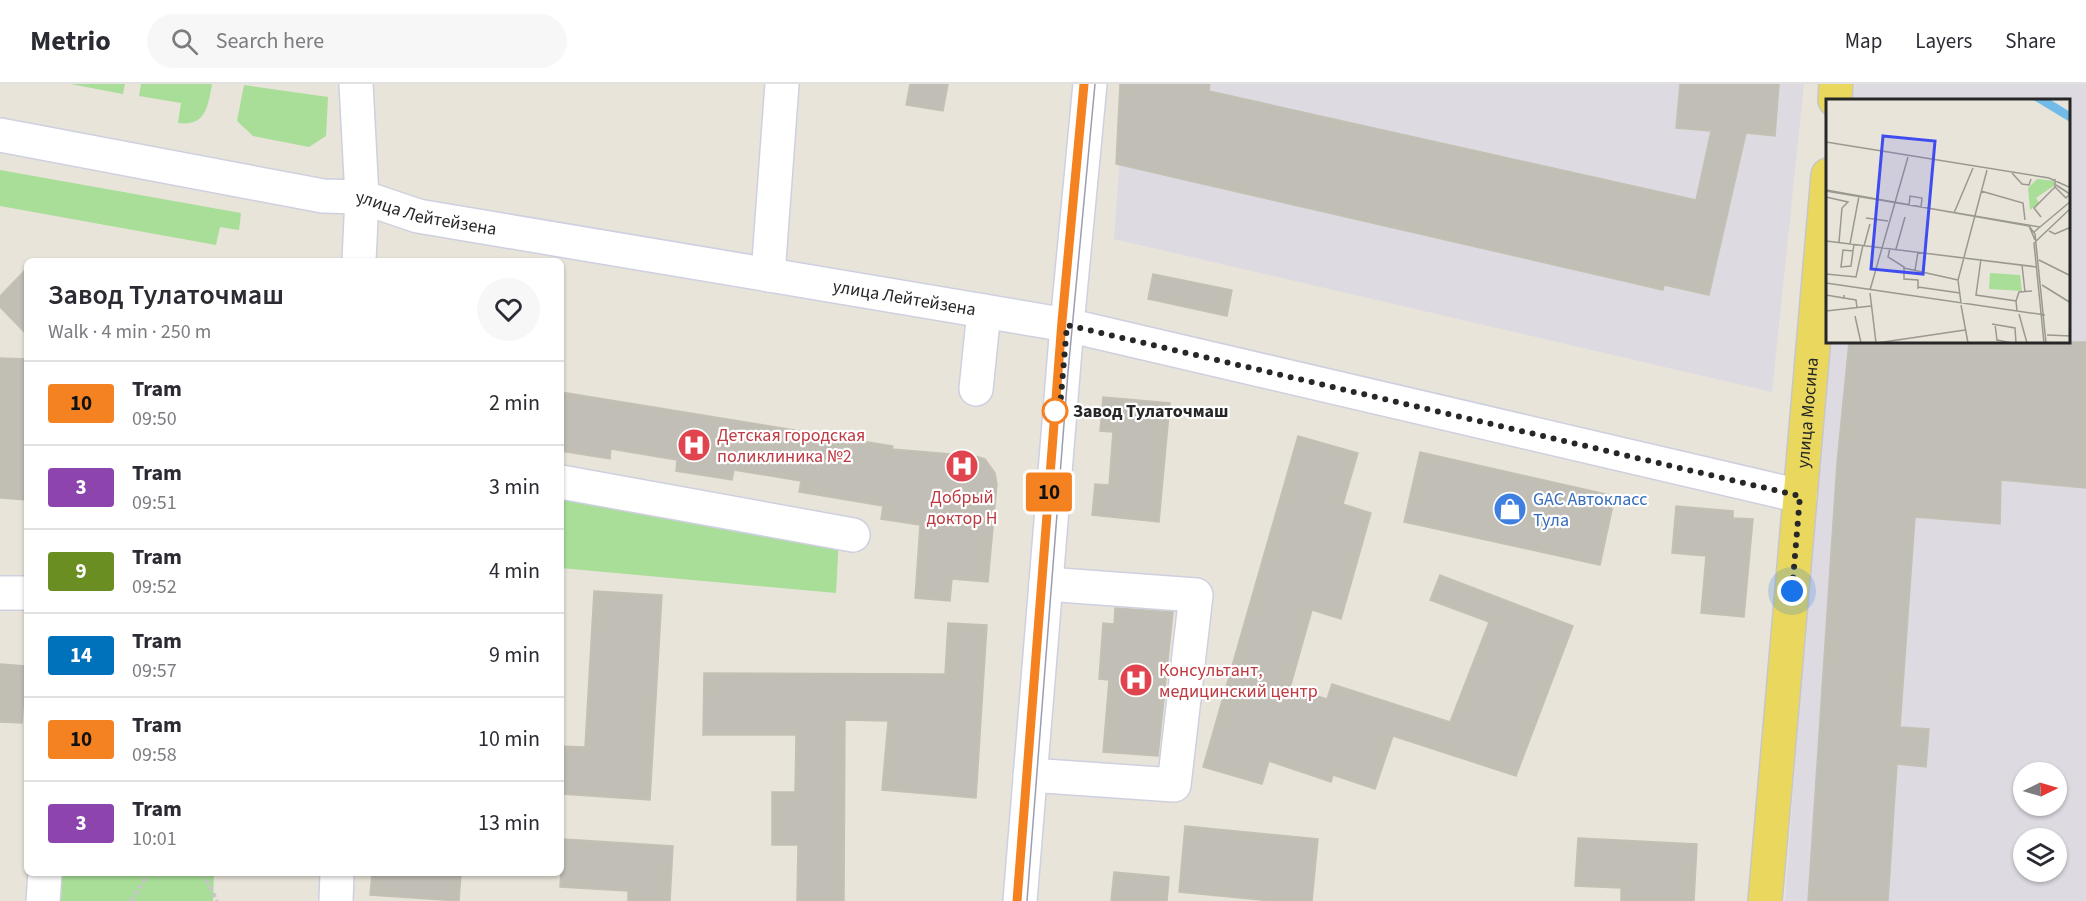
<!DOCTYPE html>
<html lang="en">
<head>
<meta charset="utf-8">
<style>
	body { margin:0; font-family:"Source Sans 3",sans-serif; background:#f7f7f7; color:#2b2b33; height:100vh; display:flex; flex-direction:column; font-size:22px; white-space:nowrap }
	* { box-sizing:border-box; margin:0 }
	p { font-size:20px; color:#7c7c81 }
	.icon { flex:none; width:33px; height:33px; fill:none; stroke:currentColor; stroke-width:2; stroke-linecap:round; stroke-linejoin:round }
	.map { position:relative; flex:1; overflow:hidden }
	.sheet { position:absolute; left:24px; top:174px; width:540px; height:618px; display:flex; flex-direction:column; background:#fff; border-radius:9px; box-shadow:0 2px 4px #0004 }
	.sheet>* { flex:none }
	.badge { padding:0 12px; border-radius:4px; font-size:21px; line-height:39px }
	.needle { width:39px; rotate:85deg }
	.controls { position:absolute; left:2013px; top:678px; display:grid; gap:12px }
	.controls a { display:grid; place-items:center; width:54px; height:54px; border-radius:50%; background:#fff; box-shadow:0 2px 4px #0004; font-size:30px }
	.you { position:absolute; width:30px; height:30px; margin:-15px; border:4px solid #fff; border-radius:50%; background:#1a73e8; box-shadow:0 0 0 9px #1a73e833 }
	.map>.badge { position:absolute; translate:-50% -50%; box-shadow:0 0 0 3px #fff }
	.round { display:grid; place-items:center; flex:none; width:63px; height:63px; border-radius:32px; background:#f7f7f7 }
	.head { display:flex; align-items:center; justify-content:space-between; height:102px; padding:0 24px }
	h1 { font-size:28px; font-weight:600; line-height:45px }
	ul { padding:0; list-style:none }
	li { display:flex; align-items:center; gap:18px; height:84px; padding:0 24px; border-top:2px solid #e1e1e2 }
	li div { flex:1 }
	li b { display:block; font-size:22px }
	li em { font-style:normal }
	li .badge { min-width:66px; font-weight:700; text-align:center }
	header { display:flex; align-items:center; gap:36px; box-sizing:border-box; height:84px; padding:0 30px; background:#fff; border-bottom:2px solid #e1e1e2 }
	header strong { font-size:28px }
	nav { display:flex; gap:33px; margin-inline-start:auto; font-size:21px }
	.search { width:420px; height:54px; background:#f7f7f7; display:flex; align-items:center; gap:15px; box-sizing:border-box; padding:0 21px; border-radius:33px; color:#7c7c81; font-size:22px }
	.map>svg:first-child { display:block }
</style>
</head>
<body>
<header>
<strong>Metrio</strong>
<div class="search"><svg class="icon" aria-label="search" viewBox="0 0 24 24"><circle cx="10" cy="10" r="6"/><path d="M15 15l6 6"/></svg>Search here</div>
<nav><a>Map</a><a>Layers</a><a>Share</a></nav>
</header>
<div class="map">
<svg width="2086" height="817" viewBox="0 0 2086 817">
	<rect width="100%" height="100%" fill="#e9e4d9"/>
	<!-- industrial -->
	<path fill="#dddae2" fill-rule="evenodd" d="M1125,0H1804L1772,308L1114,155Z
		M1855,0H2086V817H1785L1819,352L1829,258H2070V16H1853ZM2024,688H2056V722H2024ZM2024,754H2056V788H2024Z"/>
	<!-- green -->
	<path fill="#a8de97" d="M70,0H125L123,10Z
		M141,0H212C208,22 206,43 178,39L181,19L139,12Z
		M244,1L328,13L326,52L309,63L253,52L237,37Z
		M0,86L241,129L239,146L220,143L216,161L0,122Z
		M561,407L839,453L836,509L561,484Z
		M62,789H214L213,817H61Z"/>
	<!-- building -->
	<path fill="#c1beb6" stroke="#c4c0b3" stroke-width="1.5" d="M910,0H948L943,27L906,21Z
		M1120,0H1210L1209,7L1696,116L1711,47L1676,44L1680,0H1779L1775,52L1746,49L1709,211L1664,201L1663,206L1116,80Z
		M27,184V251L0,223V212Z
		M1153,190L1232,206L1227,232L1148,215Z
		M1849,258H2086V404L2001,396L2000,440L1915,433L1900,643L1929,645L1926,683L1897,680L1888,817H1808L1837,379Z
		M0,274L27,275V416L0,414Z
		M561,308L893,362L892,365L975,372L985,375L995,389L997,400L988,498L952,495L950,517L915,514L920,441L881,435L883,422L799,408L801,397L734,386L732,396L676,387L677,376L611,365L610,375L561,367Z
		M1103,313L1170,319L1159,438L1092,431L1095,400L1109,401L1113,348L1100,347Z
		M1298,352L1358,369L1343,420L1371,429L1341,535L1312,526L1290,604L1327,615L1332,600L1450,638L1489,538L1430,516L1440,491L1573,542L1516,692L1393,652L1375,705L1333,691L1331,698L1269,677L1262,700L1203,683Z
		M1420,368L1615,412L1600,481L1404,438Z
		M1676,422L1733,427V434L1753,435L1744,533L1701,529L1706,472L1672,469Z
		M594,507L662,511L650,716L561,710V662L585,663Z
		M1115,524L1173,528L1158,672L1103,668L1109,596L1099,595L1103,539L1114,540Z
		M948,539L987,541L976,714L882,706L888,637L845,636L844,817H797L798,761H772V708H795L796,651H703L704,589L945,590Z
		M0,580L26,582L22,639L0,638Z
		M1185,742L1318,755L1312,817H1272L1179,808Z
		M1578,754L1697,760L1694,817H1621V804L1575,802Z
		M563,755L673,762L670,817H628V807L560,803Z
		M1114,788L1169,793L1167,817H1111Z
		M372,789H461L459,817L370,811Z"/>
	<g fill="none" stroke-linecap="round" stroke-linejoin="round">
		<!-- minor casing -->
		<g stroke="#ced0e0" stroke-width="36">
			<g id="minor">
				<path d="M356,0L362,113L359,177"/>
				<path id="s1" d="M0,51L323,112L362,113L418,132L1067,241L1800,412"/>
				<path d="M768,191L782,0"/>
				<path d="M976,305L984,227"/>
				<path d="M561,398L853,451"/>
				<path d="M0,509H27"/>
				<path d="M1030,691L1174,701L1196,511L1046,500"/>
				<path d="M43,817L45,789"/>
				<path d="M336,817L337,789"/>
				<path d="M1020,817L1067,241L1090,0"/>
			</g>
		</g>
		<!-- major casing -->
		<g stroke="#c7c7c7" stroke-width="36">
			<g id="major">
				<path d="M1835,16L1836,0"/>
				<path id="s2" d="M1765,817L1828,91"/>
			</g>
		</g>
		<!-- path -->
		<path stroke="#c7c7c7" stroke-width="4" stroke-dasharray="4.5 3" stroke-linecap="butt" d="M203,789L217,817
			M131,817L149,789"/>
		<!-- minor -->
		<use href="#minor" stroke="#fff" stroke-width="33"/>
		<!-- major -->
		<use href="#major" stroke="#e9d75e" stroke-width="33"/>
		<!-- tram -->
		<path stroke="#9c9db1" stroke-width="1.5" d="M1017,817L1062,237L1084,0
			M1027,817L1068,288L1095,0"/>
	</g>
	<g fill="none" stroke-linecap="round" stroke-linejoin="round">
		<!-- line casing -->
		<g stroke="#fff" stroke-width="14">
			<path id="line" d="M1017,817L1062,237L1084,0"/>
		</g>
		<!-- line -->
		<use href="#line" stroke="#f58220" stroke-width="9"/>
		<!-- walk -->
		<path stroke="#272727" stroke-width="6" stroke-dasharray="0 10.8" d="M1055,327L1059,336L1067,241L1800,412L1792,507"/>
	</g>
	<!-- icons -->
	<defs>
		<g id="hospital-disc" transform="scale(1.725)"><circle r="9.5" fill="#e0444e" stroke="#fff"/><path d="M-5-5h3v3.5h4V-5h3V5h-3V1.5h-4V5h-3Z" fill="#fff"/></g>
		<g id="shop-disc" transform="scale(1.725)"><circle r="9.5" fill="#3f7fe0" stroke="#fff"/><path d="M-5-2.5h2.3a2.7 3.5 0 0 1 5.4 0H5L5.5 6h-11ZM-1.5-2.5h3a1.5 2.3 0 0 0-3 0Z" fill="#fff"/></g>
	</defs>
	<g fill-rule="evenodd">
		<use href="#hospital-disc" x="694" y="361"/>
		<use href="#hospital-disc" x="962" y="382"/>
		<use href="#shop-disc" x="1510" y="425"/>
		<use href="#hospital-disc" x="1136" y="596"/>
	</g>
	<!-- markers -->
	<circle fill="#fff" stroke="#f58220" stroke-width="3" cx="1055" cy="327" r="12"/>
	<g text-anchor="middle" dominant-baseline="central" stroke-width="4.5" stroke-linejoin="round" paint-order="stroke">
		<!-- street labels -->
		<g font-size="18" fill="#272727" stroke="#fff">
			<text stroke="none"><textPath href="#s1" startOffset="434">улица Лейтейзена</textPath></text>
			<text stroke="none"><textPath href="#s1" startOffset="920">улица Лейтейзена</textPath></text>
			<text stroke="none"><textPath href="#s2" startOffset="490">улица Мосина</textPath></text>
		</g>
		<!-- stop labels -->
		<g font-size="18" font-weight="bold" fill="#272727" stroke="#fff" text-anchor="start">
			<text x="1073" y="327">Завод Тулаточмаш</text>
		</g>
		<!-- health labels -->
		<g font-size="18" fill="#be3a42" stroke="#fff" text-anchor="start">
			<text x="717" y="351">Детская городская<tspan x="717" dy="21">поликлиника №2</tspan></text>
			<text x="962" y="413" text-anchor="middle">Добрый<tspan x="962" dy="21">доктор Н</tspan></text>
			<text x="1159" y="586">Консультант,<tspan x="1159" dy="21">медицинский центр</tspan></text>
		</g>
		<!-- shop labels -->
		<g font-size="18" fill="#366cbe" stroke="#fff" text-anchor="start">
			<text x="1533" y="415">GAC Автокласс<tspan x="1533" dy="21">Тула</tspan></text>
		</g>
	</g>
	<!-- overview -->
	<g transform="translate(1826 15)">
		<rect width="244" height="244" fill="#e9e4d9"/>
		<path d="M211,80L230,82L229,86L210,99L213,104L204,111L202,89ZM164,174L194,176L196,192L163,190Z" fill="#a8de97"/>
		<path d="M206,0H223L233,6L244,13V23Z" fill="#70bbe8"/>
		<path fill="none" stroke="#9b9892" stroke-width="1.5" d="M0,43L223,79L245,89M186,74L196,85L203,86L205,80M229,88L240,99L244,95L230,86M0,91L203,127L209,141M0,92L214,128M155,92L197,104L199,121M0,98L22,103L16,109L13,143M83,106L84,97L96,99L95,108M128,114L147,69M215,118L208,109L229,88V80M40,119L62,122M203,127L209,135L220,244M223,132L229,135L245,128M208,133L245,102M0,142L211,168M24,145L33,97M38,147L44,125M64,149L62,158L78,168V180L92,181V190M70,150L79,118M27,152L17,151L15,168L25,167L27,152L28,145M155,160L150,196L190,202L191,212M213,161L245,177M196,166L199,193M78,169L132,181M89,171L92,153M0,175L30,178L37,146M0,184L219,216M216,186L245,204M92,188L134,194M44,191L82,58M44,194L50,244M0,196L18,199V196M18,199L30,201L31,209M190,202L193,193L206,192M135,204L132,181L161,71M135,206L142,244M0,212L45,207M193,215L201,244M29,217L35,244M166,225L189,229L190,244M169,225L171,241L186,244M221,236L245,237M51,244L139,231M218,244L208,144L245,109"/>
		<path fill="#3f4df0" fill-opacity="0.15" stroke="#3f4df0" stroke-width="3" d="M57,37L109,42L97,175L45,170Z"/>
		<rect width="244" height="244" fill="none" stroke="#272727" stroke-width="3"/>
	</g>
</svg>
<div class="controls">
<a><svg class="needle" viewBox="-14 -14 28 28"><path d="M0-13l5 13h-10z" fill="#e53935"/><path d="M0 13l5-13h-10z" fill="#7c7c81"/></svg></a>
<a><svg class="icon" aria-label="layers" viewBox="0 0 24 24"><path d="M12 4l9 5-9 5-9-5zM3 14l9 5 9-5"/></svg></a>
</div>
<div class="you" style="left:1792px;top:507px"></div>
<b class="badge" style="left:1049px;top:408px;background:#f58220;color:#111">10</b>
<section class="sheet">
<div class="head"><div><h1>Завод Тулаточмаш</h1><p>Walk · 4 min · 250 m</p></div><a class="round"><svg class="icon" aria-label="heart" viewBox="0 0 24 24"><path d="M12 20l-8-8c-3-5 5-10 8-4 3-6 11-1 8 4z"/></svg></a></div>
<ul>
<li><span class="badge" style="background:#f58220;color:#111">10</span><div><b>Tram</b><p>09:50</p></div><em>2 min</em></li>
<li><span class="badge" style="background:#8e44ad;color:#fff">3</span><div><b>Tram</b><p>09:51</p></div><em>3 min</em></li>
<li><span class="badge" style="background:#6b8e23;color:#fff">9</span><div><b>Tram</b><p>09:52</p></div><em>4 min</em></li>
<li><span class="badge" style="background:#0072bc;color:#fff">14</span><div><b>Tram</b><p>09:57</p></div><em>9 min</em></li>
<li><span class="badge" style="background:#f58220;color:#111">10</span><div><b>Tram</b><p>09:58</p></div><em>10 min</em></li>
<li><span class="badge" style="background:#8e44ad;color:#fff">3</span><div><b>Tram</b><p>10:01</p></div><em>13 min</em></li>
</ul>
</section>
</div>
</body>
</html>
